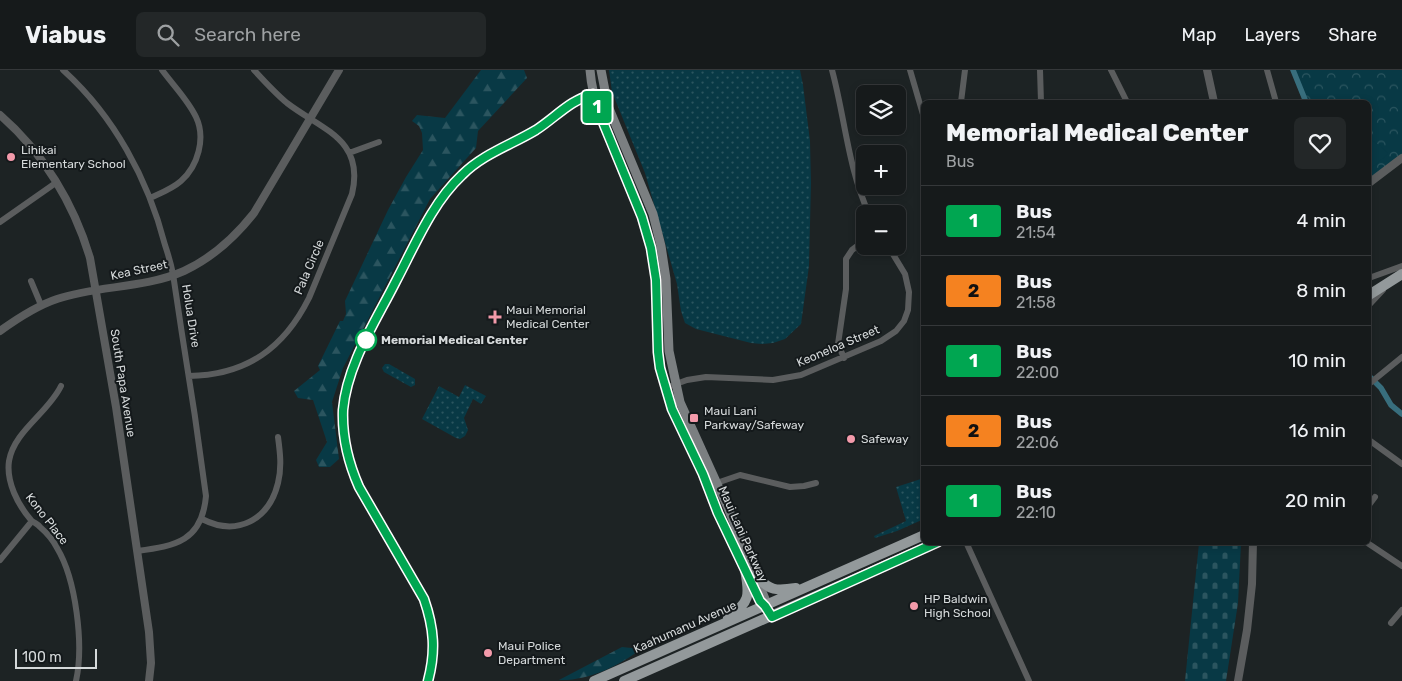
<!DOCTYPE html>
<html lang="en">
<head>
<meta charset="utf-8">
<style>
	body { margin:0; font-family:Rubik,sans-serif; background:#232728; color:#f1f3f6; height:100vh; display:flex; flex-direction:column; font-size:19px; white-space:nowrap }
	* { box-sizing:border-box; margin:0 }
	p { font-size:16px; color:#9ea1a3 }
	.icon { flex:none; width:28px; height:28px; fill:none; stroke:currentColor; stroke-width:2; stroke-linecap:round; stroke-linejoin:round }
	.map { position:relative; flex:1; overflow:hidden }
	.panel { position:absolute; left:921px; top:30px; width:450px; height:445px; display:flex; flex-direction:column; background:#161a1b; border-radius:8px; box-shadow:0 2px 8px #0003,0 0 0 1px #35383a }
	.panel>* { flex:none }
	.badge { padding:0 10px; border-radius:4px; font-size:18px; line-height:32px }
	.tools { position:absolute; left:856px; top:15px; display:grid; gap:10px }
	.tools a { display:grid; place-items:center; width:50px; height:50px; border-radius:8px; background:#161a1b; box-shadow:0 2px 8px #0003,0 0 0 1px #35383a; font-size:25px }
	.scale { position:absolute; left:15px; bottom:12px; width:82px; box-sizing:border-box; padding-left:5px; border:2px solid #d5d9da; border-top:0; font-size:14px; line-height:18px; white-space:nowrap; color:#d5d9da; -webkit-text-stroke:4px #14191b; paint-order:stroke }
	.map>.badge { position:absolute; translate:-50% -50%; box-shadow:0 0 0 2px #fff }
	.round { display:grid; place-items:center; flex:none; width:52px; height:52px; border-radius:8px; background:#232728 }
	.head { display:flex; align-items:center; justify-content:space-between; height:85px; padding:0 25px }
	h1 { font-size:24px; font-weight:800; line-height:38px }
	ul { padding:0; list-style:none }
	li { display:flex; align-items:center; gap:15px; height:70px; padding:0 25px; border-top:1px solid #35383a }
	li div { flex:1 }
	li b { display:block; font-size:19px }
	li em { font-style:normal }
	li .badge { min-width:55px; font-weight:700; text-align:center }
	header { display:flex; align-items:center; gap:30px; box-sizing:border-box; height:70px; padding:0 25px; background:#161a1b; border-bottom:1px solid #35383a }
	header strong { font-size:24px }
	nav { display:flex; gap:28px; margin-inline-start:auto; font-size:18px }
	.search { width:350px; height:45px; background:#232728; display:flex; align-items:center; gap:12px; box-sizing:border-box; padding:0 18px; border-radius:8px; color:#9ea1a3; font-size:19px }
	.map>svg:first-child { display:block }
</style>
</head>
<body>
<header>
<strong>Viabus</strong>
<div class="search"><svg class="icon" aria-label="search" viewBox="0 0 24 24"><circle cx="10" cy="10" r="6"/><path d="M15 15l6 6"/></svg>Search here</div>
<nav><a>Map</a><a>Layers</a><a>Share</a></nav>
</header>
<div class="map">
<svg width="1402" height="611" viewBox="0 0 1402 611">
	<defs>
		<pattern id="grass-dots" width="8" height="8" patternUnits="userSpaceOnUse" patternTransform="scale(1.25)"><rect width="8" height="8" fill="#083945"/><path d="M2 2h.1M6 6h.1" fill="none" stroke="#2b555f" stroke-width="1.8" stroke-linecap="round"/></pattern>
		<pattern id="forest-firs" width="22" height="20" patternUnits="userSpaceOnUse" patternTransform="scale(1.25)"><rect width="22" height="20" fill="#083945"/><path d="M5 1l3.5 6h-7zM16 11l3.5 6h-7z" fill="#2b555f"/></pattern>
		<pattern id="cemetery-stones" width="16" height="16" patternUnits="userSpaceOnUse" patternTransform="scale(1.25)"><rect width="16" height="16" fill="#083945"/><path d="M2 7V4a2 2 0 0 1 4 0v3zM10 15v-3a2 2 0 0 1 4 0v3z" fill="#2b555f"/></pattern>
		<pattern id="park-crowns" width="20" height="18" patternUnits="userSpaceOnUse" patternTransform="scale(1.25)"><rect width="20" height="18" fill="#083945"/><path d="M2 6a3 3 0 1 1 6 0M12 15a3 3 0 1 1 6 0" fill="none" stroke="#2b555f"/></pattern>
	</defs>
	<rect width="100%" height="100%" fill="#1d2324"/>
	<!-- grass -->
	<path fill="url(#grass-dots)" d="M609,0H800L803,15L810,71L811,113L809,196L801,254L785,269L773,273L762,274L751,273L696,259L685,253L681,241L677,214L645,103L612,22Z
		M385,294H389L415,309V315L411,317L384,302L382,298Z
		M465,315L486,326L481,334L473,329L464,348L468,360L465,366L460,369L456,368L422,349L439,316L459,327Z
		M924,408V449L897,461L875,468L874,466L906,451L896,417Z"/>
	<!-- forest -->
	<path fill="url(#forest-firs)" d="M481,0H524L527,8L478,61L476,78L430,129L343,298L332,332L339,389L330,397H319L316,390L327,372L313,330L298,328L294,321L320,300L318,296L340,251H343L346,244L345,231L388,140L406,107L423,80L422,63L419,56L412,51L417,45L445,48Z
		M622,577L641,579C619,596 588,611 559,610Z"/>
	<!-- cemetery -->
	<path fill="url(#cemetery-stones)" d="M1199,473H1241L1238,533L1226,611H1185Z"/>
	<!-- park -->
	<path fill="url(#park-crowns)" d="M1293,0H1402V88L1369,113V32H1307Z"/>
	<!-- pitch -->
	<path fill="#083945" d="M1369,69L1381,76L1388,84L1369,100Z"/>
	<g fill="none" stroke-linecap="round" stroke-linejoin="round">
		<!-- canal -->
		<path stroke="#386e7d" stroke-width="5.5" d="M1293,0L1306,32
			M1369,306L1381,318L1391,335L1402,344"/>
		<!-- minor -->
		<path stroke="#5b5d5e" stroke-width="6" d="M63,0C114,46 148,109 165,175C168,184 171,194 173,204C176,224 179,244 182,264C191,318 199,372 206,426C202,471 176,476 137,481
			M832,0C845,48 848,98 869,144
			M910,0L924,48
			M1040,0L1041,32
			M1111,0L1127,32
			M1267,0L1276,32
			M961,32L965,0
			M349,83L379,72
			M150,128C161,123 172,119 181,111C198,96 206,68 196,47C188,30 173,15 162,0
			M0,152L57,112
			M1369,208L1402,196
			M31,211L41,235
			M1369,235L1383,220
			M844,288L838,274L846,219V189L852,180L865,170
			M189,306C247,305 284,278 309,228L352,124C365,69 322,60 287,33C275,23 265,12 254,0
			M1369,314L1402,287
			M61,316C48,343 14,361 9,391C6,412 18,435 31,450C34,453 38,454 40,457C47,463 53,470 57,478C76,509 84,575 76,611
			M665,318L687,310L706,307L773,310L801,305L881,271L896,261L904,251L908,240L909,222L905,204L888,176
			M1369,370L1402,394
			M708,416L740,405L790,417L804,416L816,413
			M1369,435L1375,427
			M202,449C237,467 269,450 278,413C282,397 280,382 278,367
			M966,472L1029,611
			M1366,472L1402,496
			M0,490L32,451
			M1391,553L1402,540
			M428,611C436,582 434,557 424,529L359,417C348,392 342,367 343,340C346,293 377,249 398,208C415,176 430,140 453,113C476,88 508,77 536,60C549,52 559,41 572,33C582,27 593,24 604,21"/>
		<!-- tertiary -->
		<path stroke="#5b5d5e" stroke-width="8" d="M1207,0L1214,32
			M0,45C43,82 74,134 90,188L116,337L149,562L151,593L149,611
			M1369,113L1402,88
			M0,261C18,248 36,236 57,229C98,215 143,219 184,201C212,188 235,167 254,143L339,0
			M1238,611L1247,560L1252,514L1253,472"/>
		<!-- secondary -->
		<path stroke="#7b7f81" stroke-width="9" d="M590,0C594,54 628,98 643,149C649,169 654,191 656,212C657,241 655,270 661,299C669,340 686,366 703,404C708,416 712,429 718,442C731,472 746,502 760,531L765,536L772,547
			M601,0L608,36L653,144L661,176L666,209L669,281L680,332L728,438L765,529V536"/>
		<!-- primary -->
		<path stroke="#93999b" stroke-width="10" d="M1369,225L1402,204
			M756,506C770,521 776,521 796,518
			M728,548C750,532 750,526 745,500
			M594,611L924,465
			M624,611L938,472"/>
	</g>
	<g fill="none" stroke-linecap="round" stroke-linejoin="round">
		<!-- line casing -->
		<g stroke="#fff" stroke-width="11">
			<path id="line" d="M428,611C436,581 434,558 424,529L359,417C348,392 342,367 343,340C347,294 376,251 396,211C415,175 432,133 462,105C483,84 511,75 536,60C556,47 570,30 593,24L598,40L642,147L651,178L656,210L658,282L660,298L672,339L703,404L718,443L760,531L765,536L772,547L938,472"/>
		</g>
		<!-- line -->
		<use href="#line" stroke="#00a651" stroke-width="8"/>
	</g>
	<!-- markers -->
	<g fill="#f39aaa" stroke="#14191b" stroke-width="2">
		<circle cx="11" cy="87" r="5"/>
		<path d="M492.5 239.5h5v5h5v5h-5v5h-5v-5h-5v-5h5z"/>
		<rect x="689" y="343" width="10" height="10" rx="2.5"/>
		<circle cx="851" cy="369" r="5"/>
		<circle cx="914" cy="536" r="5"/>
		<circle cx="488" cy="583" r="5"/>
	</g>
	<circle fill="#fff" stroke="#00a651" stroke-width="2.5" cx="366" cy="270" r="10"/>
	<g text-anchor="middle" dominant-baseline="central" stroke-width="4" stroke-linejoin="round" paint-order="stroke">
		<!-- poi labels -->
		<g font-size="12" fill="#d5d9da" stroke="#14191b" text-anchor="start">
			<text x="21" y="80">Lihikai<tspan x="21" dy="14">Elementary School</tspan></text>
			<text x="506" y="240">Maui Memorial<tspan x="506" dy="14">Medical Center</tspan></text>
			<text x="704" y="341">Maui Lani<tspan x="704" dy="14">Parkway/Safeway</tspan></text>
			<text x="861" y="369">Safeway</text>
			<text x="924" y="529">HP Baldwin<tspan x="924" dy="14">High School</tspan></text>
			<text x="498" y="576">Maui Police<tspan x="498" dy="14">Department</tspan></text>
		</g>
		<!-- street labels -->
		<g font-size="12" fill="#d5d9da" stroke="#14191b">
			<text transform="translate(309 197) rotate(-67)">Pala Circle</text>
			<text transform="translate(139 200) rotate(-12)">Kea Street</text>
			<text transform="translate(191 246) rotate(81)">Holua Drive</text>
			<text transform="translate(838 276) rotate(-23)">Keoneloa Street</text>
			<text transform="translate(123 313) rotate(81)">South Papa Avenue</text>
			<text transform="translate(47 449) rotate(52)">Kono Place</text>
			<text transform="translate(743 464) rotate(66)">Maui Lani Parkway</text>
			<text transform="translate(685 557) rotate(-24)">Kaahumanu Avenue</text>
		</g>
		<!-- stop labels -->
		<g font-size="12" font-weight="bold" fill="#d5d9da" stroke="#14191b" text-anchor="start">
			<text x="381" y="270">Memorial Medical Center</text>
		</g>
	</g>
</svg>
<div class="tools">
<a><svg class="icon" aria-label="layers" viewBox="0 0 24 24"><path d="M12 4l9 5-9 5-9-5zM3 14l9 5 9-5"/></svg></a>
<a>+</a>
<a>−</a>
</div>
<div class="scale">100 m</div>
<b class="badge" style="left:597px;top:37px;background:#00a651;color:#fff">1</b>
<section class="panel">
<div class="head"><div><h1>Memorial Medical Center</h1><p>Bus</p></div><a class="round"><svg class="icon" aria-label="heart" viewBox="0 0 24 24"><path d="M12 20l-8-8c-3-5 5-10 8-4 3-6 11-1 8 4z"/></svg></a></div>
<ul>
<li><span class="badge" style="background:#00a651;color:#fff">1</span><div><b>Bus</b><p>21:54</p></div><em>4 min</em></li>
<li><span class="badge" style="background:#f58220;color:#111">2</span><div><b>Bus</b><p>21:58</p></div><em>8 min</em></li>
<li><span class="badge" style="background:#00a651;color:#fff">1</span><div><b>Bus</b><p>22:00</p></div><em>10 min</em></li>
<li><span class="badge" style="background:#f58220;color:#111">2</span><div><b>Bus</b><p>22:06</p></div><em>16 min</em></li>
<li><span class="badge" style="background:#00a651;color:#fff">1</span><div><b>Bus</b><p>22:10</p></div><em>20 min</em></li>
</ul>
</section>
</div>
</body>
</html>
